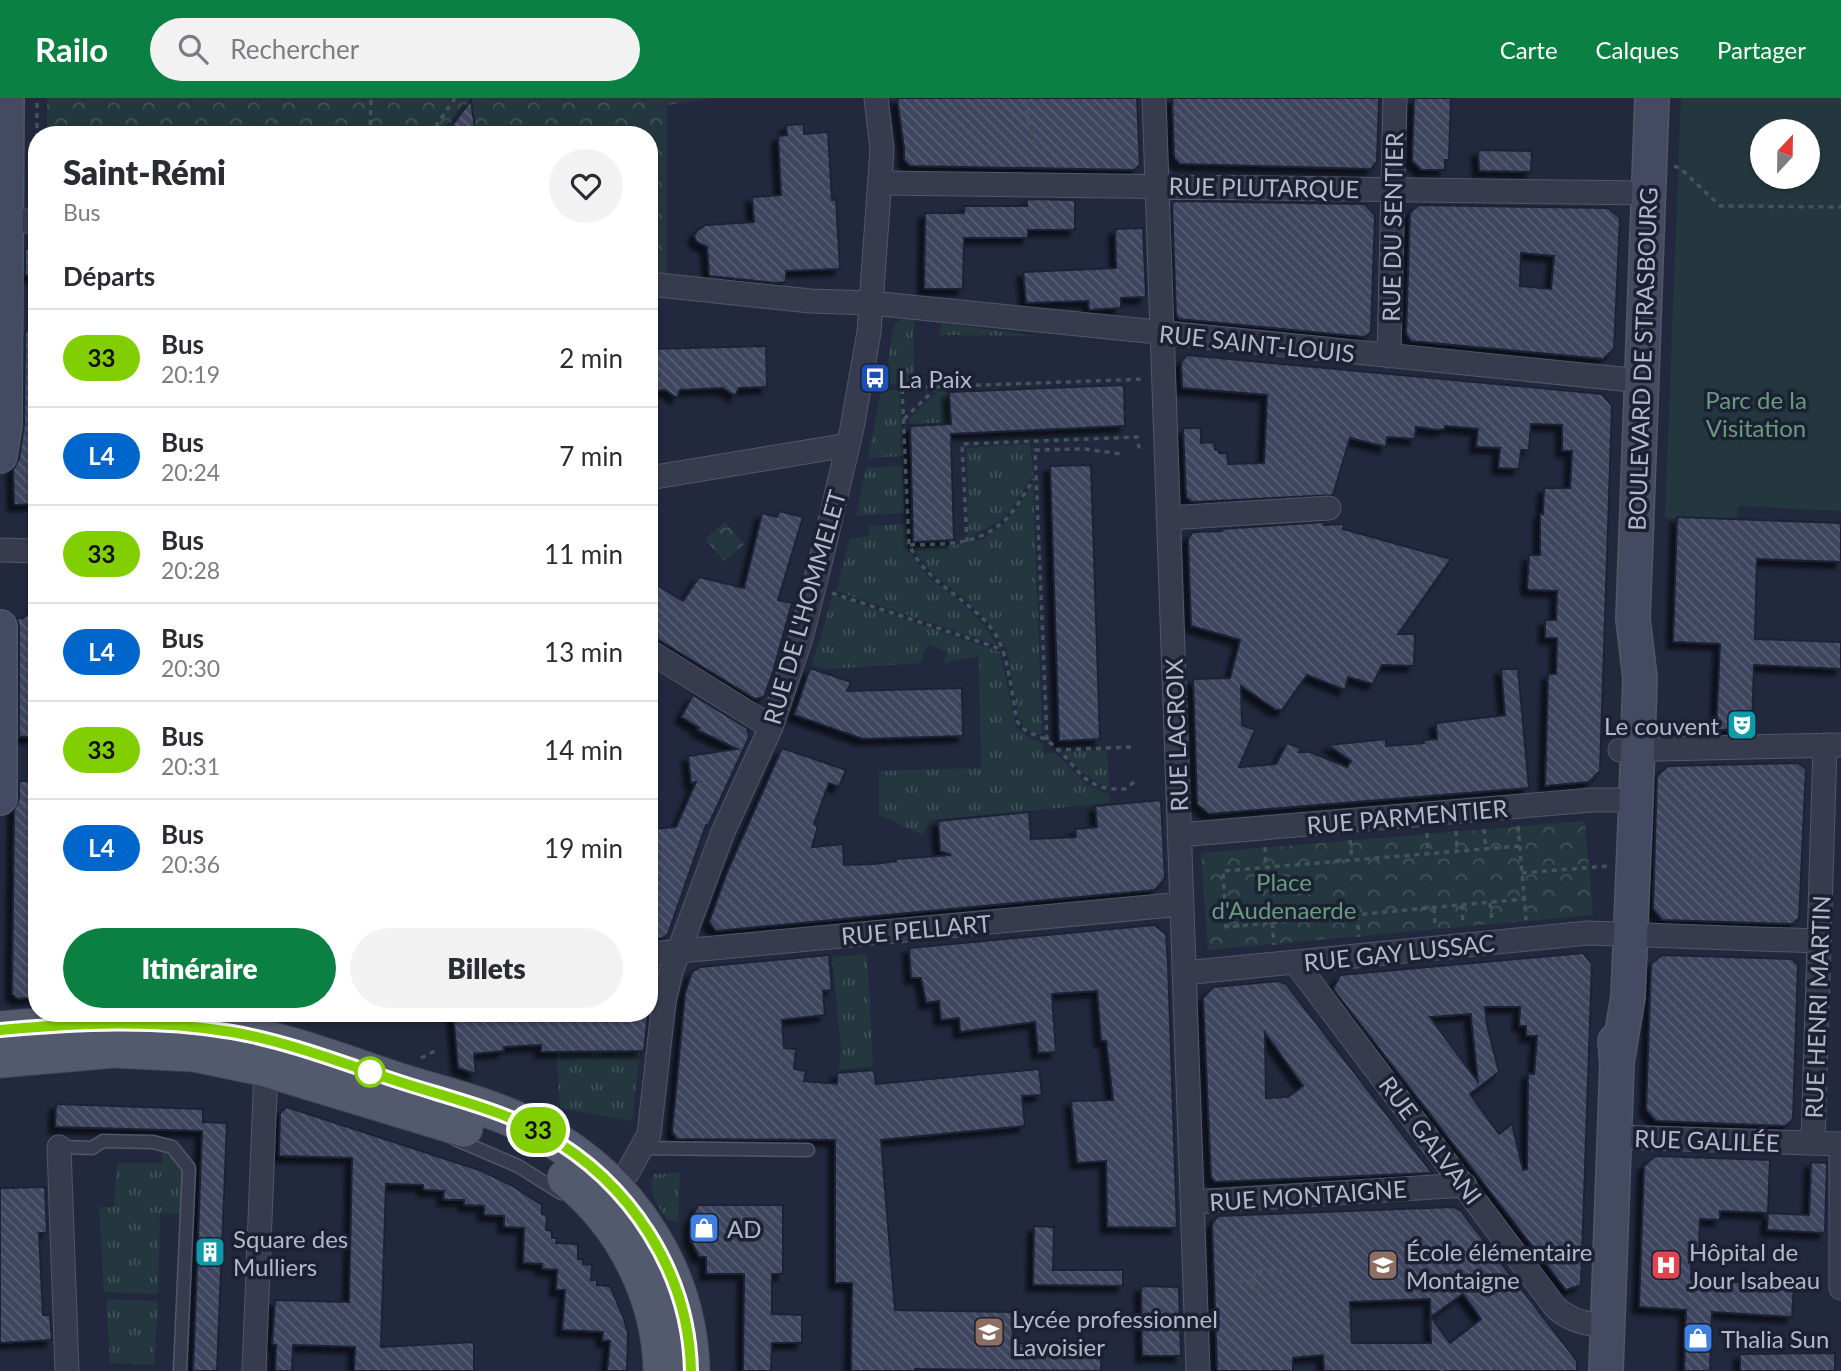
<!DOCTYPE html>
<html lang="fr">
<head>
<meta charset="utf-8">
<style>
	body { margin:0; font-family:Lato,sans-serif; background:#f2f2f3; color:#2b2b33; height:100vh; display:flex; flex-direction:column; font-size:26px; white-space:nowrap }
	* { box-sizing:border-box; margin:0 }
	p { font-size:23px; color:#7c7c81 }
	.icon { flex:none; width:38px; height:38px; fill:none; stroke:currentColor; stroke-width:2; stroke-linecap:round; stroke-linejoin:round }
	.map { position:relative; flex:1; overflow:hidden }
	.details { position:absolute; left:28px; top:28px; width:630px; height:896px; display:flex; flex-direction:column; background:#fff; border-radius:28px; box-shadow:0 2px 5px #0004 }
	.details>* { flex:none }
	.badge { padding:0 14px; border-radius:23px; font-size:24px; line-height:46px }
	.needle { width:46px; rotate:22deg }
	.buttons { position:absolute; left:1750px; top:21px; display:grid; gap:14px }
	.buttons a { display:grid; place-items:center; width:70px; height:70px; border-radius:50%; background:#fff; box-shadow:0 2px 5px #0004; font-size:35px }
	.map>.badge { position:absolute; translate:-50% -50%; box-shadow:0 0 0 4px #fff }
	h2 { padding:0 35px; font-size:26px; line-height:63px }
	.round { display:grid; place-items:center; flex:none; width:74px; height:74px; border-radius:37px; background:#f2f2f3 }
	.headline { display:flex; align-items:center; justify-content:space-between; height:119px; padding:0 35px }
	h1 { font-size:33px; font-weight:800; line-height:52px }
	.action { display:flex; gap:14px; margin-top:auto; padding:14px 35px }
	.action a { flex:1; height:80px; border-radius:42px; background:#0b8043; color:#fff; font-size:28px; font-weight:800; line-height:80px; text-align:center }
	.action a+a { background:#f2f2f3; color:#2b2b33 }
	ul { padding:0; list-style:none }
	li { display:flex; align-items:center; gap:21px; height:98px; padding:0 35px; border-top:2px solid #e1e1e2 }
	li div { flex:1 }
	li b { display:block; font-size:26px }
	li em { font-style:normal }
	li .badge { min-width:77px; font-weight:700; text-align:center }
	header { display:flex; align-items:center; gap:42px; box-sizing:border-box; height:98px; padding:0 35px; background:#0b8043; color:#fff }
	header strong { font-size:33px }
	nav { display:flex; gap:38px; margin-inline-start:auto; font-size:24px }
	.search { width:490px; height:63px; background:#f2f2f3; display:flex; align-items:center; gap:18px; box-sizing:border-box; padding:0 24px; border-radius:38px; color:#7c7c81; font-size:26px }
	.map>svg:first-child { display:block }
</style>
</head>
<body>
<header>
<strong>Railo</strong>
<div class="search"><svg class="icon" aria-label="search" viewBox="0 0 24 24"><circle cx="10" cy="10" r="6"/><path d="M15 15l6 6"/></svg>Rechercher</div>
<nav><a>Carte</a><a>Calques</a><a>Partager</a></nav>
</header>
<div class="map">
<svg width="1841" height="1273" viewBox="0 0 1841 1273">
	<defs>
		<pattern id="grass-tufts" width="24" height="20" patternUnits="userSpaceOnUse" patternTransform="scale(1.75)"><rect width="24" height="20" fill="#24373f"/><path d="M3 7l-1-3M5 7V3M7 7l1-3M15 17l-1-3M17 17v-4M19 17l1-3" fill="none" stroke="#415259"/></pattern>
		<pattern id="park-crowns" width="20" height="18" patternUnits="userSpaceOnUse" patternTransform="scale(1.75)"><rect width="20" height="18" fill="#24373f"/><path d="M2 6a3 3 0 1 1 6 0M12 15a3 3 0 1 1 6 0" fill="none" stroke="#415259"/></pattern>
		<pattern id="building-back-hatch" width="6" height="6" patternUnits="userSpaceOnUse" patternTransform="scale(1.75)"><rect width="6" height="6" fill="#3e455e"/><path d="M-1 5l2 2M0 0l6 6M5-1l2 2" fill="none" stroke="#585e74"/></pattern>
		<filter id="shadow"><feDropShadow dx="-6" dy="6" stdDeviation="2" flood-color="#0009"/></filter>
	</defs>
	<rect width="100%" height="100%" fill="#22293e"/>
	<!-- grass -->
	<path fill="url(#grass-tufts)" d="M906,221H915L913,237L915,285L885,286L893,230L899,223Z
		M941,225L1036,238L939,237Z
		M899,292L903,358L868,360L881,293Z
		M946,293L949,324L910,326L909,321L937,294Z
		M1030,346L1033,377L1008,415L997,425L968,440L967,350Z
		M903,368L904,415L856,418L866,370Z
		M1033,385L1042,634L1038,637L1024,629L1019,620L1007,551L991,528L966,501L937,480L917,456L916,449C985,447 995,445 1033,385Z
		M906,426L908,453L929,480L960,503L985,529L997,547L836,493L850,441L869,438V428Z
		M833,497L1000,554L1016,629L1029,640L1043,645V655H1055L1086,686L1109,697L1110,705L930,722L923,737L879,717V673L981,670L979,558L944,565L947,554L928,546L920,565L827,571L812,567Z
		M1107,652L1109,689C1089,682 1076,669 1062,654Z
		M867,856L873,968L839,972L841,950L832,859Z
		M556,953H640L632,1023L560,1010Z
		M162,1053C190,1069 183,1087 181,1116L160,1115L158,1196L104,1194L99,1109H114L117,1065H162Z
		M680,1075L678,1124L667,1122C657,1106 647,1094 653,1076Z
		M106,1201L158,1203L154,1267L110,1265Z"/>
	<!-- park -->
	<path fill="url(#park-crowns)" d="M47,0H715L667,7V177L649,176V37H47Z
		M725,424L744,446L724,463L705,441Z
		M1585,723L1593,817L1208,852L1201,755Z"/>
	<!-- garden -->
	<path fill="#24373f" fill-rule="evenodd" d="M1681,0H1841V413L1738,408L1737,421L1665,420ZM1762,33H1808V79H1762Z"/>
	<!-- building -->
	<path fill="url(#building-back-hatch)" stroke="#1d2335" stroke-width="2" fill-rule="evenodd" filter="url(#shadow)" d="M897,0H1137L1140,66L1135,72L910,68L904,62V50Z
		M1172,0H1379L1377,63L1371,71L1180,66L1174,60Z
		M1414,0H1451L1449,62H1445V72H1421L1412,63Z
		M471,2L476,37H445Z
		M804,26V36L828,34L832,102L836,101L840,171L786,173V184L776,185L709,178L707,149L697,144L694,138L697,133L705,127L754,124L752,99L781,97L778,38L787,37L786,27Z
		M1478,52L1532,53L1531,74L1479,73Z
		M1027,101L1075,102V132H1028V140H964L963,191H924L925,115H964V108H1027Z
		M1175,103L1365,106L1375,117L1371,234L1365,239L1179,221L1176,217L1172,106Z
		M1418,107L1608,110L1620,120L1614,251L1603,261L1411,243L1406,236L1410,115ZM1521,155L1554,158L1551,191L1520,188Z
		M1143,130L1146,199L1121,200V210L1089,212L1088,203L1026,205L1023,174L1116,170L1115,131Z
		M25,151H37V179L25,177Z
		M25,233H37V406L14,407L13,372L19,361L24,327Z
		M766,248L767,289L739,290L735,298L723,290L680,292L677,300L665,292L650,293L649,251Z
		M1187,257L1602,296L1612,308L1600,673L1589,684L1545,688L1548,576H1556L1557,540H1545V522H1556L1557,493L1529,492L1527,489L1529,457H1540V416H1543L1544,390H1570L1572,353H1562V327L1531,326L1529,352H1521L1519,371L1498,370L1500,350L1476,349L1478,331L1445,328V331L1438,332L1416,329L1415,341L1387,339L1386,349L1350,340L1333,397L1192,404L1186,399L1183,330H1201V345L1214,344L1215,352H1219V355H1227L1228,366L1264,365L1267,297L1182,290L1181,264Z
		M1124,287L1125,328L951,336L954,442L913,444L910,328L951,326L949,294Z
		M1091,367L1100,641L1059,643L1050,368Z
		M779,413L803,419L778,502L792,505L773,574L764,599L755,601L649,536V482L683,503L699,479L744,490L762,415L777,419Z
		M1677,419L1841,425V464L1757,461L1755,541L1841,544V571L1754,567L1752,631L1716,632L1720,546L1673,544Z
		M1325,424L1324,427L1344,426L1343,431L1451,461L1398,536H1415L1414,568L1382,567L1373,586L1348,579L1345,592L1307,577L1282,612H1276L1241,588L1242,627L1255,632L1239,669L1276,666L1287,645L1301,650L1299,654H1310L1347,669L1351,663L1328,647L1386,641V648L1424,645L1423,642L1437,641L1436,625L1505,617L1501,571H1518L1529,690L1209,716L1197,706L1193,581L1230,580L1240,542L1191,528L1188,441L1193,434L1222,433L1220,431Z
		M37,509V628H34L35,639H19V529L17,520H23Z
		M810,570L851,584L847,593L962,590L963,638L863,641L794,617Z
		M693,597L747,630L749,639L708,728L706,727L668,836L663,840L649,841V731L676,729L696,684L691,685L688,658L737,651L697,632L699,630L681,619Z
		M782,650L846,672L839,689L829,685L814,726L818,728L812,749L843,746L844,767L873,766L896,763V761L951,757L940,753L938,723L1029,714L1031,741L1076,739L1075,731L1097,729L1095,708L1161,702L1165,780L1155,792L716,833L709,824L727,774Z
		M1798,665L1806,671L1799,820L1793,826L1662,822L1653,811L1657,678L1668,668Z
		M19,683H35L34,694H37V899L18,901L12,896L14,712L19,701Z
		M1154,827L1166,836L1168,866L1177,1130L1107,1129L1106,1063L1077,1065L1071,1003L1113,1002L1106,943H1101L1097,893L1052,896L1056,954L1038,955L1035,924L960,934L959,920L941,922L939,903L926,905L921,880H911L909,850Z
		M1583,855L1592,866L1581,1187L1566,1192L1333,891L1340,877ZM1485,909H1520L1519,928H1526V938H1537L1534,976L1528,975L1527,1071L1523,1072L1512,1026L1499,1036L1470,996L1499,974L1487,927ZM1471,916V920L1478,984L1430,919Z
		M829,857L832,892L823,893L825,917L782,922L784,950L796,951L794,971L806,973L804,983L837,986V975L874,972L876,986L1039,971L1042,997L1022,998L1025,1028L881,1042L895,1212L1013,1214V1245L1102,1246L1101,1273L915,1271V1273H851L852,1185H835V1042L677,1041L672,1034L685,895L692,874L700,869Z
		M1662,857L1792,861L1798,867L1793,1021L1786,1028L1656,1023L1646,1012L1651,866Z
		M1279,883L1286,886L1432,1075L1215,1084L1211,1079L1203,900L1213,889ZM1265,935L1303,988L1288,999L1266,1000Z
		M453,915H648L644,953L541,954V947L504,949V953L474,956L476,976L458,970Z
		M56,1006L203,1011V1024L227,1025L217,1273H193L202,1033L55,1029Z
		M287,1009L482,1073L511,1087L542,1107V1116L547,1117L546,1132L552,1133V1140H557L556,1145L578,1146V1161H583V1166L592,1167L591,1182H597V1187L610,1188L623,1218L628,1235L627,1273H607L610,1243H602L603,1234L562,1232L565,1192H556L557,1172L542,1171V1166L523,1165L524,1130L504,1129V1118L484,1117V1108L464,1107V1102H443L444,1093L423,1092V1087L386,1086L381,1249L474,1244V1273H354L355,1249L293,1247L292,1273H275L276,1247H272L275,1202L349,1204L352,1060L279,1058L280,1015Z
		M1655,1058L1770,1062L1768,1115L1809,1117L1811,1064L1827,1065L1825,1135L1767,1132L1768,1115L1720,1113V1122L1700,1121L1699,1152H1692L1691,1181L1794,1187L1792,1219L1712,1214L1710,1273H1684L1686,1212L1639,1209L1644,1068Z
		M45,1089L47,1135H39L43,1217H50L52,1242L0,1245V1090Z
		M698,1107H783V1176H772V1216L802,1217V1245H772L771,1273H743L744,1176H706V1159H699L690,1141V1124Z
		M1454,1109L1461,1113L1577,1263V1273H1324L1323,1257L1293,1260V1273H1217L1212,1126L1218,1118ZM1463,1196L1481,1221L1450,1245L1431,1219ZM1430,1201L1431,1245H1352L1350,1204Z
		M1034,1128L1054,1129L1053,1172H1123V1188L1033,1187Z
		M1141,1188L1179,1189L1181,1258H1142Z
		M1835,1255V1273H1740V1256Z"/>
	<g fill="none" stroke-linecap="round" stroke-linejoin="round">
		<!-- lane casing -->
		<g stroke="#515769" stroke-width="15">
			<path id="lane" d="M455,1041L518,1068L561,1095
				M59,1049L92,1050L103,1043L153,1044L172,1049L189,1070L180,1273
				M643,1050L808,1052"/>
		</g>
		<!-- street casing -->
		<g stroke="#515769" stroke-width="25">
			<path id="street" d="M1154,0L1198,1273
				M880,85L1648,95
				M0,121L37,124
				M649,186L810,203L871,205L1642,283
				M1389,258L1395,0
				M649,380L848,347
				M1168,420L1329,410
				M0,452L37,453
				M649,553L771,629
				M1620,652L1838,647
				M1179,737L1592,702H1636
				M649,856L1182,806
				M1295,864L1556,1210C1572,1224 1588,1226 1608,1228
				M1184,875L1588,835L1819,843
				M1615,1039L1841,1046
				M1813,1045L1825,647
				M59,1049L67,1273
				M1841,1060V1190
				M606,1099L628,1074L649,1036L664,904L671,874L723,734L771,629L801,540L822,457L852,330L869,234L882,51L876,0
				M1193,1104L1465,1087
				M254,1273L266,970"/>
		</g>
		<!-- secondary casing -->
		<g stroke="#515769" stroke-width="36">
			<path id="secondary" d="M0,358L5,327L7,0
				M0,529V700
				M1617,964L1628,899L1636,702L1640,580L1633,521L1652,0
				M1606,1273L1617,964L1615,943"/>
		</g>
		<!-- primary casing -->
		<g stroke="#3f4557" stroke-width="39">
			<path id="primary" d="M0,932C78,925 155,921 232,934C289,944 345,966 400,984C448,999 501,1011 544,1036C630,1084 689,1174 691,1273
				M0,961L114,951L194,955L266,970L464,1030
				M566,1080C623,1125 661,1199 662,1273"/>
		</g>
		<!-- path -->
		<path stroke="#42545c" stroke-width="3.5" stroke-dasharray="5 5" stroke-linecap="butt" d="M1025,2L1034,49
			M370,37L371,0
			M430,37L455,0
			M1674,68L1680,70L1720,108L1841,109
			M37,100V0
			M904,321L936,290
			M967,444L962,346L1137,339L1140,355
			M910,447C945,446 978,448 1005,422C1016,411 1025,394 1034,381
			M832,495L1001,551
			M1047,642L1035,352L1084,351L1121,356
			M1056,652L1132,649
			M1134,684L1125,691C1079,693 1080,667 1049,644C1036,634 1029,640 1017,623C1012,598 1009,561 997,539C975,501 924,487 909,445L902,290L1145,281
			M1518,728L1526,822
			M1484,731L1486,751
			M1456,733L1457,753
			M1427,735L1428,756
			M1350,742L1352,762
			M1519,748L1223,773L1226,829L1524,801
			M1265,749L1266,769
			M1749,762L1778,763
			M1522,775L1607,768
			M1490,805L1492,823
			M1462,807L1463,826
			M1434,810L1435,828
			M1357,817L1359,839
			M1272,825L1274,847
			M421,960L435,953
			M1492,1058L1501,1050
			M1254,1183V1193L1281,1192
			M1238,1184L1254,1183V1173H1282
			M1464,1192L1479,1180
			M1442,1261V1273"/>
		<!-- lane -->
		<use href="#lane" stroke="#363c4e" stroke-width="12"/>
		<!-- street -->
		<use href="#street" stroke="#363c4e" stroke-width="23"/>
		<!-- secondary -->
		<use href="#secondary" stroke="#444a61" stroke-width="33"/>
		<!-- primary -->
		<use href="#primary" stroke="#545a6e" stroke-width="37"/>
	</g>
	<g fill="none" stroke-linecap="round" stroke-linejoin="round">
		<!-- line casing -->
		<g stroke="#fff" stroke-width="16">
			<path id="line" d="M0,932C78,925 155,921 232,934C289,944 345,966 400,984C446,999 502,1012 544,1036C630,1084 689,1174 691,1273"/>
		</g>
		<!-- line -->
		<use href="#line" stroke="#81cf00" stroke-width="10"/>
	</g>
	<!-- icons -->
	<defs>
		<g id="bus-square" transform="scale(1.575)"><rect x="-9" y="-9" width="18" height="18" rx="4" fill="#1a4fb4" stroke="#1b2133"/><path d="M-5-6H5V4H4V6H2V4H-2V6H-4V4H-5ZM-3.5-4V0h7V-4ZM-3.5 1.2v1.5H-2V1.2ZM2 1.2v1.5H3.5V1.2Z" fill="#fff"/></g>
		<g id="theatre-square" transform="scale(1.575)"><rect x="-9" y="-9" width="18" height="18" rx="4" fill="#0f9aa8" stroke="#1b2133"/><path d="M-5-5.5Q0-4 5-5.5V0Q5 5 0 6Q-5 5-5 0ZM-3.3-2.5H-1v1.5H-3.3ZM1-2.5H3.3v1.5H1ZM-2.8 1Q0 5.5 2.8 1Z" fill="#fff"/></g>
		<g id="shop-square" transform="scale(1.575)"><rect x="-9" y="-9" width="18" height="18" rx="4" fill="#3f7fe0" stroke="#1b2133"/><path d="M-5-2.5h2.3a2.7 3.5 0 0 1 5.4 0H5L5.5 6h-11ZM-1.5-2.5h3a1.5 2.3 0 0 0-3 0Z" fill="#fff"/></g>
		<g id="building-square" transform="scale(1.575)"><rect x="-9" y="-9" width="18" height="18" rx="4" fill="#0f9aa8" stroke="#1b2133"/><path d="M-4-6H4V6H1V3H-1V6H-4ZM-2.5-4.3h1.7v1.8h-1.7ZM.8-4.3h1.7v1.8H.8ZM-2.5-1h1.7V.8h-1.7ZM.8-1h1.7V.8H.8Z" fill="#fff"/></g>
		<g id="school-square" transform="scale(1.575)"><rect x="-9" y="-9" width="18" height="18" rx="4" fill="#8d6e63" stroke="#1b2133"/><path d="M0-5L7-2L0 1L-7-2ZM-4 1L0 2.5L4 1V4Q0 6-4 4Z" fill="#fff"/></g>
		<g id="hospital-square" transform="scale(1.575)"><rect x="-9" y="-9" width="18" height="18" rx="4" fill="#e0444e" stroke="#1b2133"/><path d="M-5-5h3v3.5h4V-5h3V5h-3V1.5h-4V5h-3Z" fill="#fff"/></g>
	</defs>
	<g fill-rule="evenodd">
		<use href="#bus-square" x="875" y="280"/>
		<use href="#theatre-square" x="1742" y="627"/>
		<use href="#shop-square" x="704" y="1130"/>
		<use href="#building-square" x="210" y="1154"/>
		<use href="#school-square" x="1383" y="1167"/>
		<use href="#hospital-square" x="1666" y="1167"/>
		<use href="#school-square" x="989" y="1234"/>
		<use href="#shop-square" x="1698" y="1240"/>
	</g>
	<!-- markers -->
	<circle fill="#fff" stroke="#81cf00" stroke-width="3.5" cx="370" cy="974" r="14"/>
	<g text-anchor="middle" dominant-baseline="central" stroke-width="7" stroke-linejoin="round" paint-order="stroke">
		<!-- street labels -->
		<g font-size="24" fill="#b2b7c9" stroke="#1b2133">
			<text transform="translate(1264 89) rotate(1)">RUE PLUTARQUE</text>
			<text transform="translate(1392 129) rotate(-89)">RUE DU SENTIER</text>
			<text transform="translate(1257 245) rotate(6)">RUE SAINT-LOUIS</text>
			<text transform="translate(1642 261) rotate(-88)">BOULEVARD DE STRASBOURG</text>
			<text transform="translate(804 509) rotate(-74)">RUE DE L'HOMMELET</text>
			<text transform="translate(1176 637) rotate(-92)">RUE LACROIX</text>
			<text transform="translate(1407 718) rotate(-5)">RUE PARMENTIER</text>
			<text transform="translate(916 831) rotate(-5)">RUE PELLART</text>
			<text transform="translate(1399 854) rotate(-6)">RUE GAY LUSSAC</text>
			<text transform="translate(1817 909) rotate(-88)">RUE HENRI MARTIN</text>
			<text transform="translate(1431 1042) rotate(53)">RUE GALVANI</text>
			<text transform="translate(1707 1042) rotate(2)">RUE GALILÉE</text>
			<text transform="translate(1308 1097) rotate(-4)">RUE MONTAIGNE</text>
		</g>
		<!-- poi labels -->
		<g font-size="24" fill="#b2b7c9" stroke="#1b2133" text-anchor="start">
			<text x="898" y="280">La Paix</text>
			<text x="1719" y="627" text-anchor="end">Le couvent</text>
			<text x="727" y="1130">AD</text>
			<text x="233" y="1140">Square des<tspan x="233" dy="28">Mulliers</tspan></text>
			<text x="1406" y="1153">École élémentaire<tspan x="1406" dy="28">Montaigne</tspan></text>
			<text x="1689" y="1153">Hôpital de<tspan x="1689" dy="28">Jour Isabeau</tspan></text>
			<text x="1012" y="1220">Lycée professionnel<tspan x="1012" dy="28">Lavoisier</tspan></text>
			<text x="1721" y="1240">Thalia Sun</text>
		</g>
		<!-- park labels -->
		<g font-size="24" fill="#679b7d" stroke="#1b2133">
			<text x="1756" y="301">Parc de la<tspan x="1756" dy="28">Visitation</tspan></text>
			<text x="1284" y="783">Place<tspan x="1284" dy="28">d'Audenaerde</tspan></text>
		</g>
	</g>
</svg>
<div class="buttons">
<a><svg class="needle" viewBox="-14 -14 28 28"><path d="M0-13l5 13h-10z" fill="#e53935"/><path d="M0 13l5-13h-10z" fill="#7c7c81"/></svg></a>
</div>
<b class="badge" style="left:538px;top:1032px;background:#81cf00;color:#111">33</b>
<section class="details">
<div class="headline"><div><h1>Saint-Rémi</h1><p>Bus</p></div><a class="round"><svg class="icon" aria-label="heart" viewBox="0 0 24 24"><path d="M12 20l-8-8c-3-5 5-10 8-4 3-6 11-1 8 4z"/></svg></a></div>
<h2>Départs</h2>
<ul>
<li><span class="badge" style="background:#81cf00;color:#111">33</span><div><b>Bus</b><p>20:19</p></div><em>2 min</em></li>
<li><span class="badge" style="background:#06c;color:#fff">L4</span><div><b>Bus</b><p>20:24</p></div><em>7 min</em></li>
<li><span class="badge" style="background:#81cf00;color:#111">33</span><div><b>Bus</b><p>20:28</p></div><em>11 min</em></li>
<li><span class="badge" style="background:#06c;color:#fff">L4</span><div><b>Bus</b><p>20:30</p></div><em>13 min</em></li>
<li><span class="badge" style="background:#81cf00;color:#111">33</span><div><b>Bus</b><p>20:31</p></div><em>14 min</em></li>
<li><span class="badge" style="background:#06c;color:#fff">L4</span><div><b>Bus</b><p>20:36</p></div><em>19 min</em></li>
</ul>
<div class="action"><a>Itinéraire</a><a>Billets</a></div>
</section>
</div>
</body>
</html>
